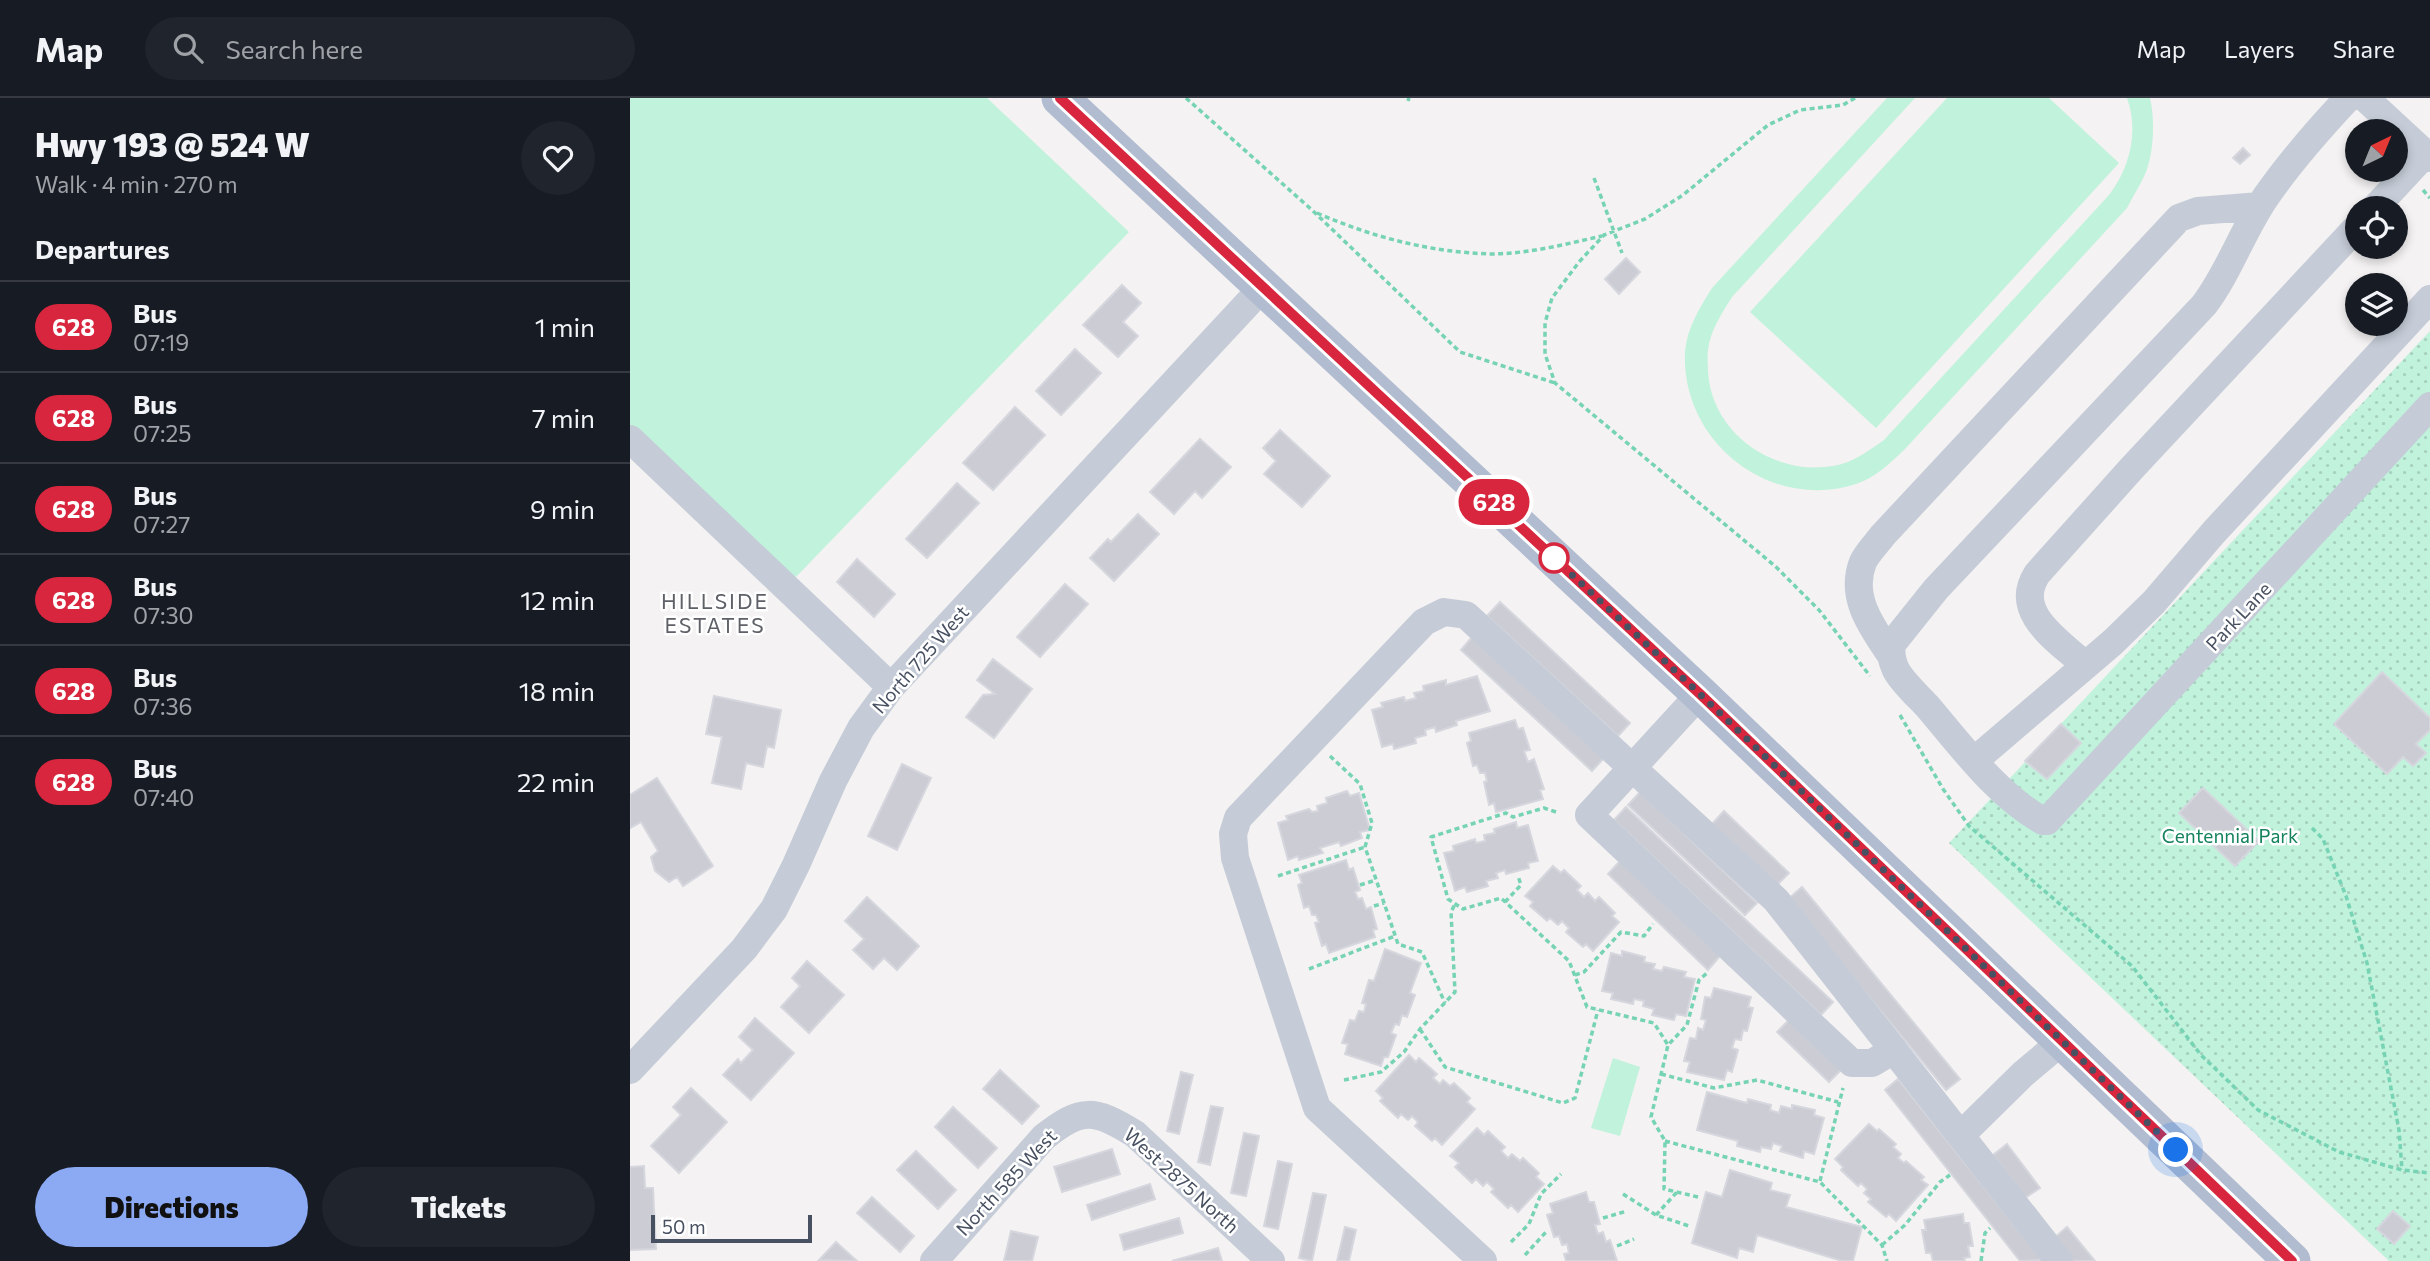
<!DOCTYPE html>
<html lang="en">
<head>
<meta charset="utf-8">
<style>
	body { margin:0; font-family:Commissioner,sans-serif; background:#20242c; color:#f1f3f6; height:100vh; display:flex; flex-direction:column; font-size:26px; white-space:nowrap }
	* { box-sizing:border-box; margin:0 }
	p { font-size:23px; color:#9ea1a6 }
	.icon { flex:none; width:38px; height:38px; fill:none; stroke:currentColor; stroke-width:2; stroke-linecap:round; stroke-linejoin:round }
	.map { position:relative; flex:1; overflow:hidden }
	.details { display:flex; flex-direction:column; background:#171b24; width:630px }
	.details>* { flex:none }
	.badge { padding:0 14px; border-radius:23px; font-size:24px; line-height:46px }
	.needle { width:46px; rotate:43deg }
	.buttons { position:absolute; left:1715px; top:21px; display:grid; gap:14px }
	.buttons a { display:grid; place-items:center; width:63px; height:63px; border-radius:50%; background:#171b24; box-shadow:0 4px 10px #0003; font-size:35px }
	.scale { position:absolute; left:21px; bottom:18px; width:161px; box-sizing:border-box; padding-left:7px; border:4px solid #485161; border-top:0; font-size:19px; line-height:24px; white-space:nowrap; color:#485161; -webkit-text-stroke:5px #fff; paint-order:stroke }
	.you { position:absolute; width:35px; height:35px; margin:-18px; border:5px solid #fff; border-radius:50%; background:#1a73e8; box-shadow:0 0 0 10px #1a73e833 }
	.map>.badge { position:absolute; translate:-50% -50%; box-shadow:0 0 0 4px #fff }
	h2 { padding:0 35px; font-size:26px; line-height:63px }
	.round { display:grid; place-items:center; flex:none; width:74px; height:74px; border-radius:37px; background:#20242c }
	.summary { display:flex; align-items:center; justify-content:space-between; height:119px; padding:0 35px }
	h1 { font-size:33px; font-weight:800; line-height:52px }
	.primary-button { display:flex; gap:14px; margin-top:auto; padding:14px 35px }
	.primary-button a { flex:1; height:80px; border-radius:42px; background:#8ca9f3; color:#111; font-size:28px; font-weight:800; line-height:80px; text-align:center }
	.primary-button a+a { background:#20242c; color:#f1f3f6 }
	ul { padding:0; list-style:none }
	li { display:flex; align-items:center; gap:21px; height:91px; padding:0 35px; border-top:2px solid #363941 }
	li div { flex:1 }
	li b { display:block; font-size:26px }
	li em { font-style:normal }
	li .badge { min-width:77px; font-weight:700; text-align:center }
	header { display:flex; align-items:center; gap:42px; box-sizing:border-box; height:98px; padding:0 35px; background:#171b24; border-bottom:2px solid #363941 }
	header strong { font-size:33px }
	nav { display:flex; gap:38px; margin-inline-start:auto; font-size:24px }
	.search { width:490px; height:63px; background:#20242c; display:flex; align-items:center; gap:18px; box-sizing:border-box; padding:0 24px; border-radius:38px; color:#9ea1a6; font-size:26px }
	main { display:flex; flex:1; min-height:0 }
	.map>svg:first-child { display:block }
</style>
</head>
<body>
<header>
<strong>Map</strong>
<div class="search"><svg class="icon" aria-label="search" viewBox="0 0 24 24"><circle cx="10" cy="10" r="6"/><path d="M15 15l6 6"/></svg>Search here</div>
<nav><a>Map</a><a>Layers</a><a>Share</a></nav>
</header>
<main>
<section class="details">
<div class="summary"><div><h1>Hwy 193 @ 524 W</h1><p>Walk · 4 min · 270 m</p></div><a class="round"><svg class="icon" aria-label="heart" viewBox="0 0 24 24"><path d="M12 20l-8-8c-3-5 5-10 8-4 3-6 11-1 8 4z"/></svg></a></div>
<h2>Departures</h2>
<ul>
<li><span class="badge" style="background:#d7263d;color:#fff">628</span><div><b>Bus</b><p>07:19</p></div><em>1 min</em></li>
<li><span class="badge" style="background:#d7263d;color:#fff">628</span><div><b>Bus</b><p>07:25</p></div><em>7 min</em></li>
<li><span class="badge" style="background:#d7263d;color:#fff">628</span><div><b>Bus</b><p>07:27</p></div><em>9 min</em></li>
<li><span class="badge" style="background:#d7263d;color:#fff">628</span><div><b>Bus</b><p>07:30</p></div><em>12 min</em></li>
<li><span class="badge" style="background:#d7263d;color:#fff">628</span><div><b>Bus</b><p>07:36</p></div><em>18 min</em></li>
<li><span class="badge" style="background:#d7263d;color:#fff">628</span><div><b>Bus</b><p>07:40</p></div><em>22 min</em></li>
</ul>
<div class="primary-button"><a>Directions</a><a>Tickets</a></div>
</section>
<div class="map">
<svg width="1800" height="1163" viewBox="0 0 1800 1163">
	<defs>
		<pattern id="park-dots" width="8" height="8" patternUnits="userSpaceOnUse" patternTransform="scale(1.75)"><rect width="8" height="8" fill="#c0f2dc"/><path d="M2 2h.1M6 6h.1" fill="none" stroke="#a6d1bf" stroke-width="1.8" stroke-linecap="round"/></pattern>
	</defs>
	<rect width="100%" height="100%" fill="#f4f2f2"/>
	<!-- grass -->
	<path fill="#c0f2dc" d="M0,0H357L499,134L163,482L0,327Z
		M1257,0H1285L1102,199C1092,215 1080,233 1078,252C1077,259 1078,267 1078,273C1081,335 1143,378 1203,368C1223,365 1238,353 1254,342L1479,97C1500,70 1509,33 1497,0H1520C1525,21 1524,53 1516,74C1511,86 1503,98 1497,110L1274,352C1260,365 1245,380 1226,386C1140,414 1051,344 1055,254C1057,230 1070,209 1082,190Z
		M1317,0H1419L1489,65L1246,330L1120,214Z
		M983,960L1010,969L990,1038L961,1030Z"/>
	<!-- park -->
	<path fill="url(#park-dots)" d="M1800,233V1163H1759L1319,745Z"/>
	<!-- building -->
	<path fill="#cccdd4" stroke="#d6d7de" stroke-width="2" d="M1613,50L1620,57L1610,66L1603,60Z
		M996,160L1010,174L989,196L975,181Z
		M492,187L511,205L493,224L508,238L488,259L453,227Z
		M445,251L471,275L431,317L406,293Z
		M385,309L415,337L363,392L333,365Z
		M650,332L700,378L672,409L634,376L646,363L633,350Z
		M570,341L601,369L572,400L565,393L544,416L520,394Z
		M327,385L349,405L297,460L276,441Z
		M508,416L529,436L484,483L460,460L478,441L481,444Z
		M227,461L265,496L244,519L207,484Z
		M435,486L458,506L410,559L387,539Z
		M870,504L1000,625L988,638L857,518Z
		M842,539L974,660L962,673L831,552Z
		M363,561L402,591L364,640L336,619L353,597L365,596L347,582Z
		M1752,574L1800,620V632L1786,646L1796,655L1783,668L1773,659L1757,676L1704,626Z
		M847,578L860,613L826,623L827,627L806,634L805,629L795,632L796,637L785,640L786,645L764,651L763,646L752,649L742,612L753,609L751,605L774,599L775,603L786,600L784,595L794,593L793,588L816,582V587Z
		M84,598L151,612L144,650L137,648L133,669L116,665L111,691L82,685L92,639L76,636Z
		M885,622L888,631L893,630L900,652L894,653L898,664L904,661L914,691L910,692L913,701L866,714L864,705L859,707L854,684L857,683L855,675H850L847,667L843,668L837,645L841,643L839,635Z
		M1431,626L1451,645L1417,681L1395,663Z
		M272,666L301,680L267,752L238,738Z
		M27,680L83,768L53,788L47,779L39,784L25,773L21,759L28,753L11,724L0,730V697Z
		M1573,690L1629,743L1605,768L1549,715Z
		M717,693L720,698L729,695L740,732L730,734L732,740L711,748L709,744L690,750L693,755L669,762L668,758L658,762L648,725L658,722L656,718L679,711L682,714L688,713L687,708L697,705L696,700Z
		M1010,694L1127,805L1115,817L998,707Z
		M996,709L1203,904L1191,917L984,722Z
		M1094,713L1159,775L1147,787L1082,726Z
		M886,724L887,730L898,727L908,763L898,765L899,770L876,776L875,772L866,775L868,780L856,783L858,788L837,794L835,789L825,793L814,755L824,753L823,748L845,741L846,745L855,743L854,737L865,735L864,731Z
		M716,762L719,772L723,770L730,792L725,794L728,801L732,800L736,811L741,809L747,831L743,832L745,839L699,855L696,846L692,848L685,825L689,824L686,817H682L679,808L674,810L668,787L672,785L669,777Z
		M990,763L1090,858L1078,872L978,776Z
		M923,768L931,775L934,772L951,788L947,792L954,799L958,795L965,803L969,799L985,815L982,818L989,824L963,853L956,846L953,849L936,834L939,830L932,823L928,827L920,820L917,823L900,808L903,804L895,798Z
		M1172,789L1330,981L1316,992L1158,801Z
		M237,799L289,848L267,872L254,860L243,871L223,852L234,841L215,823Z
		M755,851L791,865L780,895L785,897L777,919L772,917L769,927L765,926L761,935L766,937L758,959H754L751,968L715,956L718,946L712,945L720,922L725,923L729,913L734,914L736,906L732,905L739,882L744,883Z
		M992,853L1015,859L1014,864L1025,866L1023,871L1032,873L1034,869L1056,874L1054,879L1065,881L1056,918L1046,916L1044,922L1022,917L1024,911L1013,908L1014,903L1004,901L1003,906L981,901L983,895L972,893L981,855L992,858Z
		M177,863L214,897L179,935L151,909L170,888L162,880Z
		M1084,890L1121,899L1118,909L1123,910L1117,933L1113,932L1111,942L1105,941L1102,950L1108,952L1102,974L1097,972L1094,982L1057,974L1060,964L1054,963L1060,940L1066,941L1068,930L1073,932L1076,922L1071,921L1075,899L1081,900Z
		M125,920L164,955L121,1002L93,977L108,961L111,965L123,952L109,939Z
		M1160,921L1212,971L1199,984L1147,934Z
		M779,957L786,964L789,960L807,976L803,980L810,986L813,982L820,988L824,985L840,1000L837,1004L845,1011L812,1047L805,1040L802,1043L785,1028L788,1024L782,1018L778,1022L771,1016L768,1020L750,1003L753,1000L746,993Z
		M370,972L409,1008L392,1026L353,991Z
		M551,974L563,977L549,1036L537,1033Z
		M1268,981L1412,1162L1390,1163L1255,992Z
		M61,990L97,1024L49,1075L21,1048L51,1017L43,1009Z
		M1077,994L1117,1005L1118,1001L1141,1007L1140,1012L1149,1015L1151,1008L1162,1011V1007L1185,1012L1184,1017L1194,1020L1184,1056L1174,1053L1173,1060L1150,1053L1152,1048L1143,1045L1141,1051L1131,1049L1130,1054L1107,1048L1108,1043L1067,1032Z
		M581,1008L593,1010L580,1067L568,1064Z
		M323,1009L367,1050L348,1070L305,1029Z
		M1239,1026L1247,1033L1249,1031L1266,1046L1263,1049L1271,1056L1268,1060L1274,1065L1276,1063L1294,1079L1291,1082L1298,1087L1266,1123L1259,1116L1256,1119L1238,1104L1241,1101L1234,1095L1237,1091L1231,1085L1228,1088L1211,1072L1213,1069L1205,1061Z
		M847,1030L854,1037L858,1033L875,1049L871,1053L878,1060L882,1056L890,1063L893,1060L909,1075L906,1079L914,1086L888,1114L881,1107L878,1110L861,1094L864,1091L857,1084L853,1088L846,1081L842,1085L825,1069L829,1065L820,1058Z
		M614,1035L629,1038L616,1098L601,1095Z
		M1377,1046L1410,1090L1395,1100L1363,1057Z
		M482,1051L490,1076L432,1094L424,1069Z
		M286,1053L326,1092L308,1111L267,1072Z
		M648,1063L662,1066L648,1131L634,1128Z
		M14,1068L15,1090H23L26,1151L0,1152V1069Z
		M1100,1072L1142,1085L1140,1092L1160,1097L1156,1109L1232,1129L1223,1163H1212L1127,1137L1123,1154L1109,1150L1107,1160L1062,1145L1076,1094L1092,1099Z
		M520,1086L525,1101L462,1122L457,1107Z
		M956,1094L959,1104H964L970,1126L965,1127L968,1136L973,1134L976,1144L980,1142L987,1163H936L934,1156L939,1155L937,1146L932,1147L929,1138L924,1139L917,1117L923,1115L920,1106Z
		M683,1095L696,1097L682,1163L669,1160Z
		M242,1099L284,1138L270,1154L227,1115Z
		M1763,1113L1780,1128L1764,1146L1747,1131Z
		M1333,1116L1334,1125H1339L1343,1148H1338L1340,1159L1334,1160L1335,1163H1303L1301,1155H1296L1292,1132H1296L1294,1122Z
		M549,1120L553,1135L494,1152L490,1137Z
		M715,1129L726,1132L719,1163H707Z
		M1437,1129L1465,1163H1443L1424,1140Z
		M381,1133L408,1139L402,1163H374Z
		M206,1144L227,1163L189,1162Z
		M588,1150L592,1163H542Z"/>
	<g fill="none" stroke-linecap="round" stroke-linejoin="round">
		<!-- path -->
		<path stroke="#76d3b4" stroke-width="3.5" stroke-dasharray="5 3.5" stroke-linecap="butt" d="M556,0L682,112L830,254L925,285
			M1225,0L1213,7L1170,12L1138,27L1053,97L1015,121L974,137L949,164L922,200L915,225V256L925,285L1145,468L1189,512L1240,578
			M778,3L779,0
			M964,80L992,155
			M1793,92L1800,100
			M687,115C742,139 799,154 860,156C898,156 936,146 972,138
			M1270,617L1313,691L1339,728L1502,868L1571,957L1628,1012L1709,1054L1772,1072L1800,1075
			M700,658L730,686L742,725L735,749L768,846L792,854L815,905
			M926,714L914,710L883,719L876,715L801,739L818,801L833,811L871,800L939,863L957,909L1024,925L1038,947
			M1682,730L1693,741L1716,798L1737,865L1769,1032L1772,1072
			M648,778L735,749
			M730,787L746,782
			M875,804L891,787L888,778
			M744,808L754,805
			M679,871L765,838
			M945,877L954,874L991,834L1014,838L1023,826
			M790,931L815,969L933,1005L945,1000L968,912
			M1031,976L1084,990L1127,982L1208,1004
			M714,982L751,974L774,954L790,931L825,894L821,814L825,806
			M1035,1043L1190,1084L1252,1147L1257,1163
			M1190,1083L1213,990
			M993,1096L1026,1117L1059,1128
			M1068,1099L1034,1091L1035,1043L1021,1019L1038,947L1057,927L1069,882L1077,875
			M1026,1117L1047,1094
			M973,1120L997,1113
			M881,1144L899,1126L911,1096L931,1076
			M1252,1147L1275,1127L1310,1084L1320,1077
			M987,1148L1004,1141
			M895,1157L916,1134
			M1351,1163L1355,1135L1360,1130"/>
		<!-- minor -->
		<path stroke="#c5ccd7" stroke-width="28" d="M1718,0C1689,31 1659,65 1635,100C1612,134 1599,174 1574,207L1306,491L1262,546C1260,556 1262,563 1266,572C1273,585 1288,598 1298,609C1332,649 1367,697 1413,723H1417L1800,308
			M1735,0L1800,60
			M1745,110L1795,56
			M0,341L261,589
			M1260,556C1242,529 1219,499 1233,464C1237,455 1247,445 1253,437L1549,120L1568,113L1630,108
			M1455,567C1429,543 1382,515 1407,476L1502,370L1727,129
			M1070,596L959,717L1222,965H1242L1264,952
			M1344,663L1483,544L1524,504L1584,434L1800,201
			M0,972L114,851L144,811L166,767L203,683L231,630L261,589L634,188
			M1331,1037L1393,976L1431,944
			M304,1163L414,1039C452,1009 464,1011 505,1036L641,1163
			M853,1163L687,1010L605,760L603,736L608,720L794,524L814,514L836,517L1146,802L1429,1163"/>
		<!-- major -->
		<path stroke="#b1bcd1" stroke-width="37" d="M430,0L1070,596L1662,1163"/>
	</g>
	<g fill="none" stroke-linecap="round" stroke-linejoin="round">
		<!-- line casing -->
		<g stroke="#fff" stroke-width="16">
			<path id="line" d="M430,0L1070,596L1662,1163"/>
		</g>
		<!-- line -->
		<use href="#line" stroke="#d7263d" stroke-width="10"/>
		<!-- walk -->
		<path stroke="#485161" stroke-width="7" stroke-dasharray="0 12.6" d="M924,460L1070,596L1546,1052"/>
	</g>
	<!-- markers -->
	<circle fill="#fff" stroke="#d7263d" stroke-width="3.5" cx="924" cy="460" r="14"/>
	<g text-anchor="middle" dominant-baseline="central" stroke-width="5" stroke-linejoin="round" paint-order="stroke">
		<!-- street labels -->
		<g font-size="19" fill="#485161" stroke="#fff">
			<text transform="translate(1608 518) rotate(-47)">Park Lane</text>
			<text transform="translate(290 561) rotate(-49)">North 725 West</text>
			<text transform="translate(552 1082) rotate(42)">West 2875 North</text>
			<text transform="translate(376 1084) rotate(-47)">North 585 West</text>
		</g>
		<!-- park labels -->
		<g font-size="19" fill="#13825d" stroke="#fff">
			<text x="1600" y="737">Centennial Park</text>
		</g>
		<!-- neighbourhood labels -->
		<g font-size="21" letter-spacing="2" fill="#5e6167" stroke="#fff">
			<text x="85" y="502">HILLSIDE<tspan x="85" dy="24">ESTATES</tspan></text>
		</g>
	</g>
</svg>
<div class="buttons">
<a><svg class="needle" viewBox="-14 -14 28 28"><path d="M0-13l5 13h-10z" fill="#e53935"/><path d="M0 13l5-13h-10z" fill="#9ea1a6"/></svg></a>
<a><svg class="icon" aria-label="locate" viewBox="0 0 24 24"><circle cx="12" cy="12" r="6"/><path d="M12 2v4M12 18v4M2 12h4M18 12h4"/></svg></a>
<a><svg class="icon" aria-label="layers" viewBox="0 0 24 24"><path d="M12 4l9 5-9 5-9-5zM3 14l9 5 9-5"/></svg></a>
</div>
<div class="scale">50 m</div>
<div class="you" style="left:1546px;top:1052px"></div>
<b class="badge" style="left:864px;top:404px;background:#d7263d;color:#fff">628</b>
</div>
</main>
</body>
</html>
